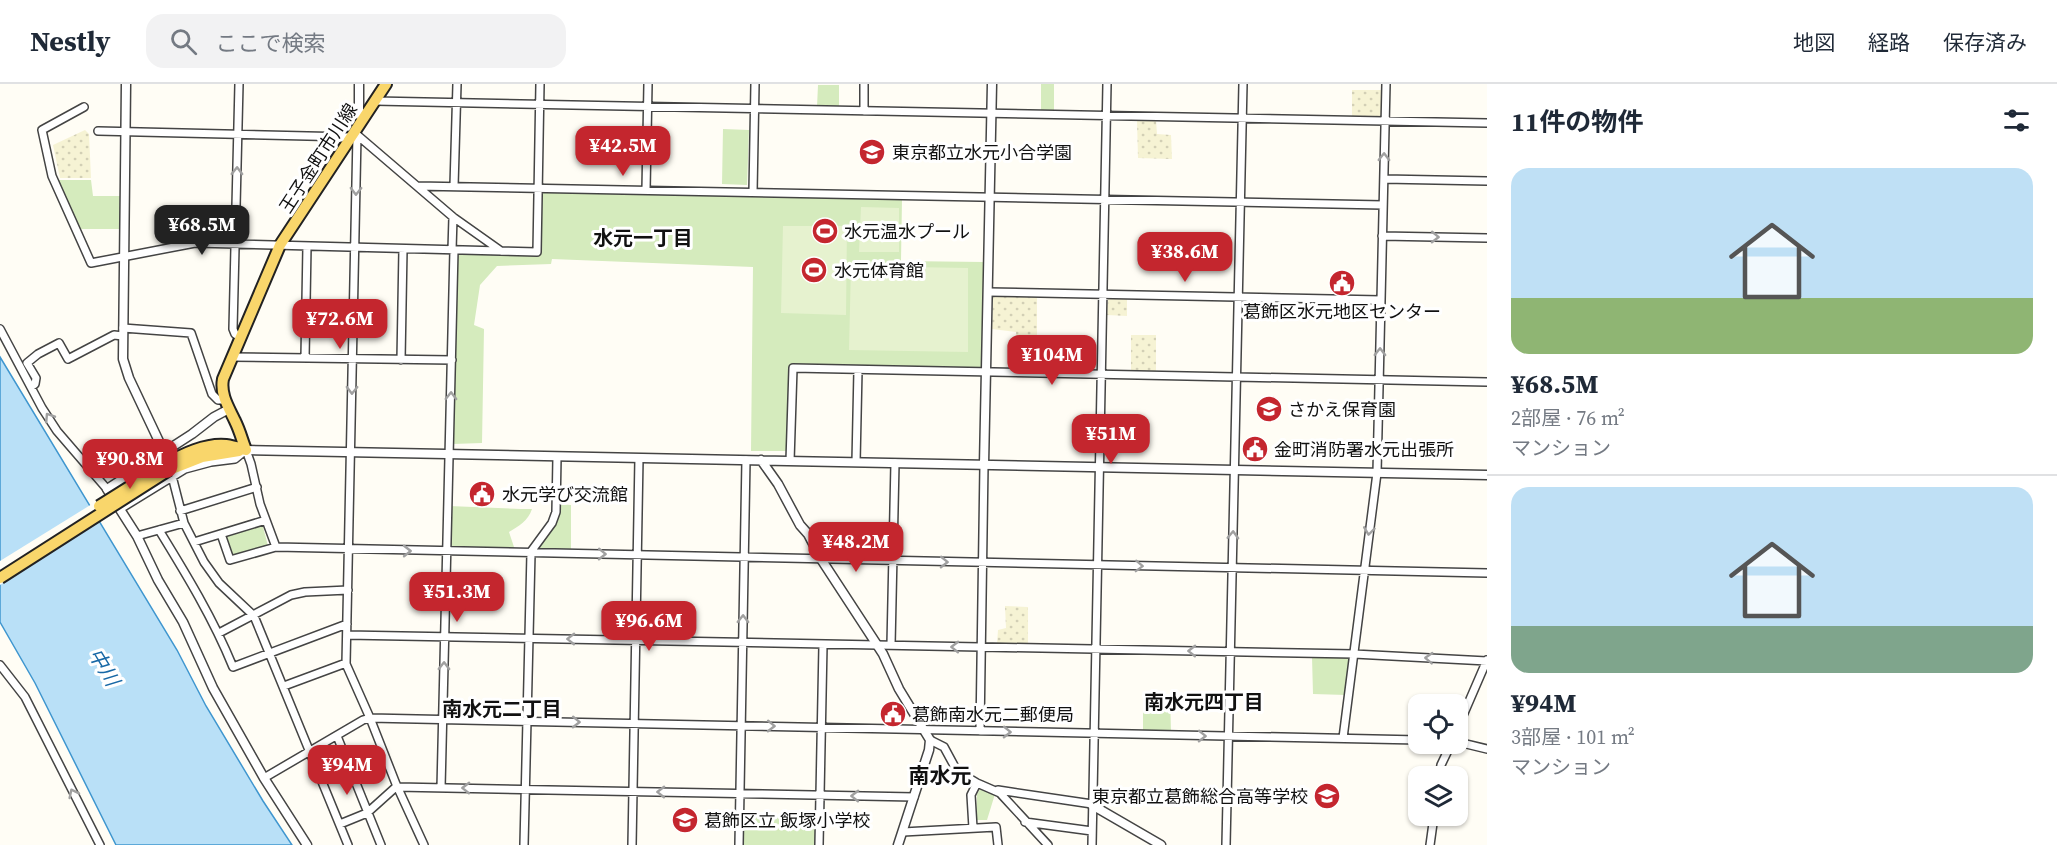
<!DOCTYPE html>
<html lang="ja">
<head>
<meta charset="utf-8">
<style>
  :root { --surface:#fff; --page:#f2f2f3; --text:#1f2937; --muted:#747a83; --line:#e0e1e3; --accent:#c4262e }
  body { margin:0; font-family:"Source Serif 4","Noto Sans JP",serif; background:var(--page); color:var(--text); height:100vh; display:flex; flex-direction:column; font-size:22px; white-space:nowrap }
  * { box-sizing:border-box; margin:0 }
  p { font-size:20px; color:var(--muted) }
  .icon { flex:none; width:33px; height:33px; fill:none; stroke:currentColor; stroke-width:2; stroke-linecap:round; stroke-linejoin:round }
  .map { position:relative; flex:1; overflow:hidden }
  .details { display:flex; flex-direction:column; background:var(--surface); width:570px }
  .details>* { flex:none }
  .tools { position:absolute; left:1408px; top:610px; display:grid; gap:12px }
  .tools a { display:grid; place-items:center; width:60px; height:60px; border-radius:12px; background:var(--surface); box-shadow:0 2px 4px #0004; font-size:30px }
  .price { position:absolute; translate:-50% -51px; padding:0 14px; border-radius:12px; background:var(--accent); color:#fff; font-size:20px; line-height:39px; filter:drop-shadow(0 2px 3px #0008) }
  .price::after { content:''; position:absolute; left:50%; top:36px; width:18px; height:14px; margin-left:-9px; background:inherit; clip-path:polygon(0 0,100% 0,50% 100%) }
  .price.selected { background:#222; color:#fff }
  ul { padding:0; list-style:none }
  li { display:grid; align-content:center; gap:12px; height:318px; padding:0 24px }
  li+li { border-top:2px solid var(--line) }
  li span { display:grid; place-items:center; height:186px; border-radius:18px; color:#555 }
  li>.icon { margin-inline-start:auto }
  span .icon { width:108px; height:108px; fill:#fffc; stroke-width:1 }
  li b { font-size:26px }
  h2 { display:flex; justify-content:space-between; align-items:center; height:72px; padding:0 24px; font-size:26px }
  header { display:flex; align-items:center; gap:36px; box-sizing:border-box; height:84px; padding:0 30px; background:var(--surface); border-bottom:2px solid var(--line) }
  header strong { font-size:28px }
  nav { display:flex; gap:33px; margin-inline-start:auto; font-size:21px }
  .search { width:420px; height:54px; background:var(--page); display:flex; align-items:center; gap:15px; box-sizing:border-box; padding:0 21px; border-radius:18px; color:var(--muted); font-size:22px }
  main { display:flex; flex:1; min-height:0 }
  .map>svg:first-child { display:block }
</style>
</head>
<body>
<header>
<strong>Nestly</strong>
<div class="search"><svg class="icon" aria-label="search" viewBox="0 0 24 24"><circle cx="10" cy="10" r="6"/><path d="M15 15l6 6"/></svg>ここで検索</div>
<nav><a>地図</a><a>経路</a><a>保存済み</a></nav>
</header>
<main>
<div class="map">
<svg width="1487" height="761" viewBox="0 0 1487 761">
  <defs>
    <pattern id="farmland-dots" width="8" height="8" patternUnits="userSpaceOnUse" patternTransform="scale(1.5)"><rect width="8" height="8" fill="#f6f3d4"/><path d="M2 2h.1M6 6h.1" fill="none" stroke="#d2cfb5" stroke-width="1.8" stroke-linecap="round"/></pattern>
  </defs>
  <rect width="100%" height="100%" fill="#fffdf5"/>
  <path fill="url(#farmland-dots)" d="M1352,6H1383V34L1352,33Z
    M1137,36H1156L1157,50L1171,51L1172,75L1138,74Z
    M85,46L89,50L91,94H60L53,61Z
    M993,212L1037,213V286L1017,285L1016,248L992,245Z
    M1108,214L1127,215V232L1107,231Z
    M1131,251H1156V289H1131Z
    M1005,522L1028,523V561L997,560L998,546L1006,544Z"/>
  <path fill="#d5ebbd" d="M1041,0H1054V27H1041Z
    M818,1H839V24L817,23Z
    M723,45L749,46L747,101L722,100Z
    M58,96H91L93,112H121L120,145H80Z
    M543,107L902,115L901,177L984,178L983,283L981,285L790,282L788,367H751L753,183L552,175L551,180L497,182L480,201L474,241L484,245L482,359L453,360L457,174L461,169L540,171L541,109Z
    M559,420L571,421V467H536L554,438Z
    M449,422L521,425H532C528,437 519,442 509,448L515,466L447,465Z
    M262,439L268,462L233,471L224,451Z
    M1312,573H1351L1346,611L1313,610Z
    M1143,611H1170L1171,648L1143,647Z
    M980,705L995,710L987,736H976L977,710Z
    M742,732L818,733V761H741Z"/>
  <path fill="#e6f2cf" d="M861,123L899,124V168H859Z
    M783,142H847L846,231L781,229Z
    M851,182L968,184V268L849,266Z"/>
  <path fill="#b9e0f7" stroke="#3f96cf" stroke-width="1.5" d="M0,273L177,566L206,622L263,717L292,761H116L35,599L0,538Z"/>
  <path fill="#fffdf5" d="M92,420L101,435L0,501V477Z"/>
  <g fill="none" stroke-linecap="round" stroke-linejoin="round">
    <defs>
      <path id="minor" d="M239,0L233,245L235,250L241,253
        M375,17L1487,39
        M84,23L42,46L52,92L91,179L195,159L537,168L540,0
        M864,27V0
        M98,47L350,53
        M356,50L453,133L501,167
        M357,51L346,580L370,634L396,700L424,761
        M1384,95L1487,97
        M417,102L1383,121
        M454,102L457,0
        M646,106L648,0
        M753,108L755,0
        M1382,152L1487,154
        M452,166L453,133
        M988,208L1381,216
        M123,244L191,249L212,310L218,316H225
        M0,245L42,324L57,347L107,405
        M232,273L452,276
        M305,274L307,162
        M401,276L403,165
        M32,302L35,300L36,294L27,279L38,270L59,259L68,275L114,251L123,252
        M790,377L793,284L1487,298
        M856,378L858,286
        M172,392L184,439L204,478L219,499L254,532L348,761
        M120,425L185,385L211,378L235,375L246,366L251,380L260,420L276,463L1487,489
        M180,427L257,403
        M159,446C186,490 213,534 233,583L347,540
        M221,450L230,476L276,463
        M137,452L184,439
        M194,458L266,436
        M530,469L552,439L556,428L557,373
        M219,549L291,511L305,508L348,506
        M347,551L1354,570L1487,577
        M891,561L895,379
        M0,581L25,613L100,761
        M284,602L346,579
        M1458,643L1487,576
        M980,647L984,381
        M337,652L381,761
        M1343,654L1377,389L1386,0
        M930,656L944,663L957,687L977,699L1000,709L1048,761
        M1458,658L1487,665
        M1439,693L1441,681L1451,660
        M264,694L363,636L370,634L1419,656
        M397,703L914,713
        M441,704L454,166
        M998,706L1092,720
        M1025,738L1092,747
        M340,740L367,729L397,702
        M973,744L971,711L977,699
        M903,748L996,743L998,761
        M524,761L531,469
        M632,761L639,374
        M739,761L746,376
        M819,761L823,561
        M1092,761L1107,0
        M1226,761L1243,0
        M1430,761L1434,732"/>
      <path id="tertiary" d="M126,0L123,275L129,294L164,368
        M359,0V25L362,36
        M229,325L214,333L192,350L107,405L137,452L158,496L183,538L213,604L264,694L307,761
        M246,366L1487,391
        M761,376L778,400L800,441L808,450L821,475L883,570L899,605L930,656L929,666L898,761
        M984,381L992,0
        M1092,721L1161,761"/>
      <path id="primary" d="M246,366C242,356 240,347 235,337C229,324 220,311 223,295L280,161L386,0
        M166,380C182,370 206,359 226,361C233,362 239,364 246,366
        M169,386L202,373L239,367"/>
    </defs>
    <use href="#minor" stroke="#444" stroke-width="10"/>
    <use href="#tertiary" stroke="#444" stroke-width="11"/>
    <use href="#primary" stroke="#222" stroke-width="14"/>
    <use href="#minor" stroke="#fff" stroke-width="7"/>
    <use href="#tertiary" stroke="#fff" stroke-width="8"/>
    <use href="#primary" stroke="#f9d66b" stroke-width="10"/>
    <defs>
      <path id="primary-bridge" d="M99,422L166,380
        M0,494L169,386"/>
    </defs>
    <use href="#primary-bridge" stroke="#222" stroke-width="14" stroke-linecap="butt"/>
    <use href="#primary-bridge" stroke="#f9d66b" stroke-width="10"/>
  </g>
  <defs><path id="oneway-chevron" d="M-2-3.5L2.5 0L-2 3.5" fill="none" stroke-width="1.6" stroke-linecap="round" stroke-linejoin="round" transform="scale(1.5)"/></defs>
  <g stroke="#a0a0a0">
    <use href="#oneway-chevron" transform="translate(1384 73) rotate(-89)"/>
    <use href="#oneway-chevron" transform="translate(237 87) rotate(-89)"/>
    <use href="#oneway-chevron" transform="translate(356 107) rotate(91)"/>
    <use href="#oneway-chevron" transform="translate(1435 153) rotate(1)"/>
    <use href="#oneway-chevron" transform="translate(1380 268) rotate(-89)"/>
    <use href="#oneway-chevron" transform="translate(352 306) rotate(91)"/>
    <use href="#oneway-chevron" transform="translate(451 312) rotate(-89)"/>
    <use href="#oneway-chevron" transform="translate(49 333) rotate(-123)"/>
    <use href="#oneway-chevron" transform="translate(1369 447) rotate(97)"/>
    <use href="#oneway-chevron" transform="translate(1233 451) rotate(-88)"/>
    <use href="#oneway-chevron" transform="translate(407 467)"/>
    <use href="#oneway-chevron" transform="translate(602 470) rotate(1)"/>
    <use href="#oneway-chevron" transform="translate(944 478) rotate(1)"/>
    <use href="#oneway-chevron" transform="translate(1139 482) rotate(2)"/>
    <use href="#oneway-chevron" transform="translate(743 535) rotate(-89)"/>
    <use href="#oneway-chevron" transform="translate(571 555) rotate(-179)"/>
    <use href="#oneway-chevron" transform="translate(955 563) rotate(-179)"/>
    <use href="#oneway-chevron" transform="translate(1192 567) rotate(-179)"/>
    <use href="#oneway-chevron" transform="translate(1429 574) rotate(-177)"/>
    <use href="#oneway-chevron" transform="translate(444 582) rotate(-89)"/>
    <use href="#oneway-chevron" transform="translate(576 638) rotate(1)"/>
    <use href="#oneway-chevron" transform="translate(771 642) rotate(1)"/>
    <use href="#oneway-chevron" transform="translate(1007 648) rotate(1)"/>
    <use href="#oneway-chevron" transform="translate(1202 652) rotate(1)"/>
    <use href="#oneway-chevron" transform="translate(466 704) rotate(-179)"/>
    <use href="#oneway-chevron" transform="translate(661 708) rotate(-179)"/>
    <use href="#oneway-chevron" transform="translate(73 709) rotate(-116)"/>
    <use href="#oneway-chevron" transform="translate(855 712) rotate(-179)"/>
  </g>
  <defs>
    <symbol id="school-disc" viewBox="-11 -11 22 22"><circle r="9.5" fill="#c4262e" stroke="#fff"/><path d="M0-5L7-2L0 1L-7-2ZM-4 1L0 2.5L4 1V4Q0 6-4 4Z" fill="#fff"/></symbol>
    <symbol id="stadium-disc" viewBox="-11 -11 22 22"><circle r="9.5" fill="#c4262e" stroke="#fff"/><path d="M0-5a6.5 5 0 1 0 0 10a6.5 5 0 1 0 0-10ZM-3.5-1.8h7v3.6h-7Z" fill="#fff"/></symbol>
    <symbol id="civic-disc" viewBox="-11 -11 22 22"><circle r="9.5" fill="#c4262e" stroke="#fff"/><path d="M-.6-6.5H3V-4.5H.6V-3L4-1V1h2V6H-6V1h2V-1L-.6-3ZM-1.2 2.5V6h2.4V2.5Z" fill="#fff"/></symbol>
  </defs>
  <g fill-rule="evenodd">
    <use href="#school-disc" x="857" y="53" width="30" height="30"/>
    <use href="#stadium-disc" x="810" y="132" width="30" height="30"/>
    <use href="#stadium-disc" x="799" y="171" width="30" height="30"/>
    <use href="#civic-disc" x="1327" y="184" width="30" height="30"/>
    <use href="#school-disc" x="1254" y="310" width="30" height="30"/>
    <use href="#civic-disc" x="1240" y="350" width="30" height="30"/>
    <use href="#civic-disc" x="467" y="395" width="30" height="30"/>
    <use href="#civic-disc" x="878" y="615" width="30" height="30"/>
    <use href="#school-disc" x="1312" y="697" width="30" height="30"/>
    <use href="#school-disc" x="670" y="721" width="30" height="30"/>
  </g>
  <g text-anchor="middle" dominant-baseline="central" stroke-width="6" stroke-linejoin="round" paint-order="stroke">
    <g font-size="18" fill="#111" stroke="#fff" text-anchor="start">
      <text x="892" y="68">東京都立水元小合学園</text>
      <text x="844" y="147">水元温水プール</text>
      <text x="834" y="186">水元体育館</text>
      <text x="1342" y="227" text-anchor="middle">葛飾区水元地区センター</text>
      <text x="1288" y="325">さかえ保育園</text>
      <text x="1274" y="365">金町消防署水元出張所</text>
      <text x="502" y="410">水元学び交流館</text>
      <text x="912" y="630">葛飾南水元二郵便局</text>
      <text x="1308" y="712" text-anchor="end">東京都立葛飾総合高等学校</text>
      <text x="704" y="736">葛飾区立 飯塚小学校</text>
    </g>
    <g font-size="18" fill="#111" stroke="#fff">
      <text transform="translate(318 74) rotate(-57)">王子金町市川線</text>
    </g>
    <g font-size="20" font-weight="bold" fill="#111" stroke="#fff">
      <text x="643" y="154">水元一丁目</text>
      <text x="1204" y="618">南水元四丁目</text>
      <text x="502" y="625">南水元二丁目</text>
    </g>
    <g font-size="20" font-style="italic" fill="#1768a6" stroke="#fff">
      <text transform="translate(104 583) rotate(59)">中川</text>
    </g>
    <g font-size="21" font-weight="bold" fill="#111" stroke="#fff">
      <text x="940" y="691">南水元</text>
    </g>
  </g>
</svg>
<div class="tools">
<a><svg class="icon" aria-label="locate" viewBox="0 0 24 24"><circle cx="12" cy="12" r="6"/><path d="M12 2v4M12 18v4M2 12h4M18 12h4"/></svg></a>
<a><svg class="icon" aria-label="layers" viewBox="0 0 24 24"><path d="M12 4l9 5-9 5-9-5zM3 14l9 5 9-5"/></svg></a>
</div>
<b class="price" style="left:623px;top:93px">¥42.5M</b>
<b class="price selected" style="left:202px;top:172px">¥68.5M</b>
<b class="price" style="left:1185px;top:199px">¥38.6M</b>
<b class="price" style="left:340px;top:266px">¥72.6M</b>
<b class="price" style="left:1052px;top:302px">¥104M</b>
<b class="price" style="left:1111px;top:381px">¥51M</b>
<b class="price" style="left:130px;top:406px">¥90.8M</b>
<b class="price" style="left:856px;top:489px">¥48.2M</b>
<b class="price" style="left:457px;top:539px">¥51.3M</b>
<b class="price" style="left:649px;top:568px">¥96.6M</b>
<b class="price" style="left:347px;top:712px">¥94M</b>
</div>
<section class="details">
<h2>11件の物件<svg class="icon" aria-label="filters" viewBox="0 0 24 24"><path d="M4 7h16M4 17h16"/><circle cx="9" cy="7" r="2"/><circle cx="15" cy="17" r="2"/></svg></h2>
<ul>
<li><span style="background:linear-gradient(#bfe0f5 70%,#8fb573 0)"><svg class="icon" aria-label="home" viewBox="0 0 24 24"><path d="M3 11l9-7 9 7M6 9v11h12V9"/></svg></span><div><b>¥68.5M</b><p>2部屋 · 76 m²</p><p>マンション</p></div></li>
<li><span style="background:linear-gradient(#bfe0f5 75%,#7fa58c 0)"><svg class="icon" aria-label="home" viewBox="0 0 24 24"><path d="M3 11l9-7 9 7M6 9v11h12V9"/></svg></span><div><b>¥94M</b><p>3部屋 · 101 m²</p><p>マンション</p></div></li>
</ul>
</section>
</main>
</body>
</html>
